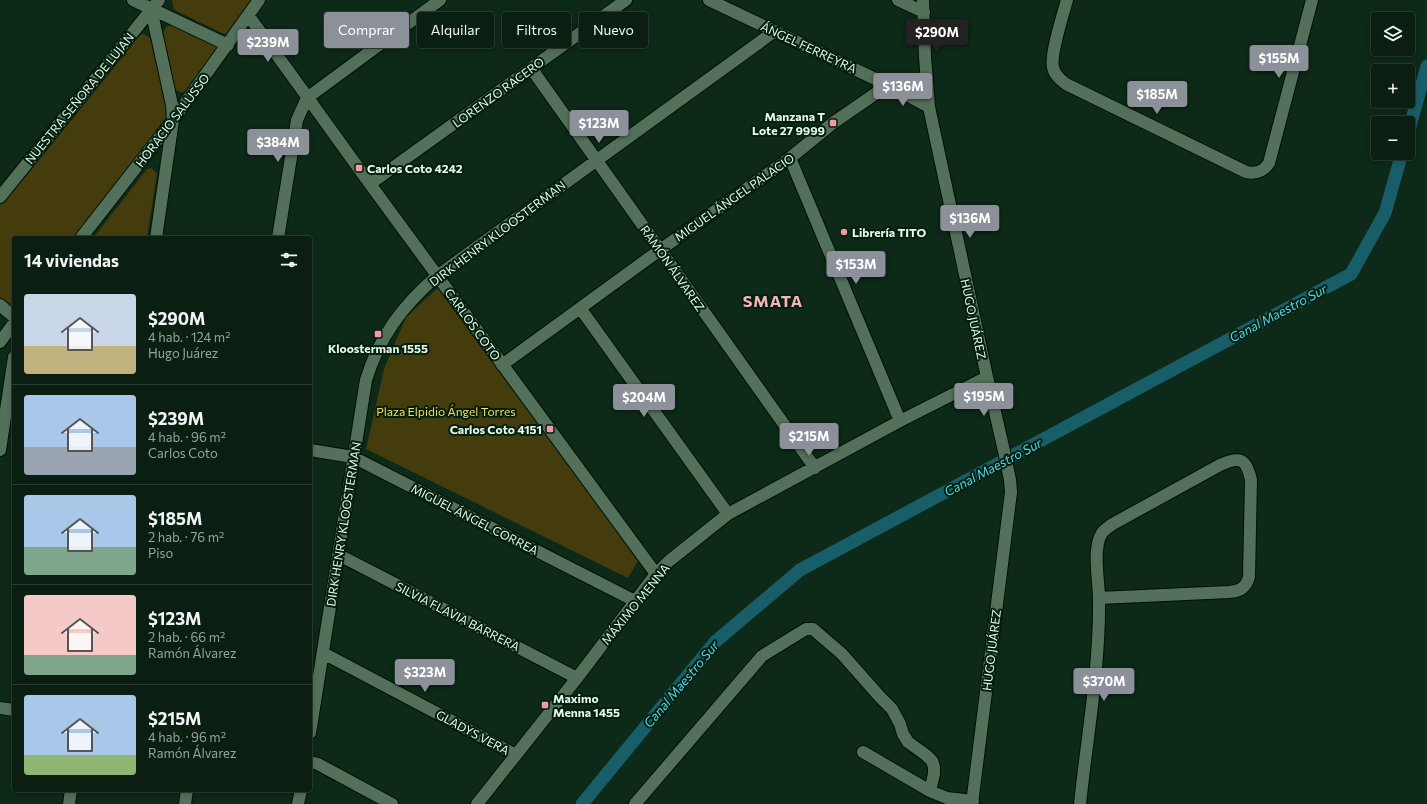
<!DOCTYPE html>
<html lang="es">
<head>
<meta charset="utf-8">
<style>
  :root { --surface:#0a1f11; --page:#182c1f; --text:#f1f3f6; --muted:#99a29f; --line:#2a3d31; --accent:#8c9099 }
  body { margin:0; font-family:Commissioner,sans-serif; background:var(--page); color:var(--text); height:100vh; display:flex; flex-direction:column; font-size:15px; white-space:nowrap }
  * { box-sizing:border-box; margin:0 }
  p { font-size:13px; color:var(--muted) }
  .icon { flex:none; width:22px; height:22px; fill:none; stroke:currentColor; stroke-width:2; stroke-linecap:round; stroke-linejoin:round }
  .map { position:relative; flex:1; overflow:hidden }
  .panel { position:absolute; left:12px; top:236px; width:300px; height:556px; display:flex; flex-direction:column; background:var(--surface); border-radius:4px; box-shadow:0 2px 6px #0003,0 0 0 1px var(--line) }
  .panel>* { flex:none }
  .banner { position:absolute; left:324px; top:12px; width:380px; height:36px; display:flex; gap:8px }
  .controls { position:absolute; left:1371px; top:12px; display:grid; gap:8px }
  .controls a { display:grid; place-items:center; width:44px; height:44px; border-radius:4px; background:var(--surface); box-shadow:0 2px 6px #0003,0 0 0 1px var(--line); font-size:20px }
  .price { position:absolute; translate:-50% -34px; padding:0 9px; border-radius:4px; background:var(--accent); color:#fff; font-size:13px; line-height:26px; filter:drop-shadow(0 1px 2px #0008) }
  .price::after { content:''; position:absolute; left:50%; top:24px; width:12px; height:9px; margin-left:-6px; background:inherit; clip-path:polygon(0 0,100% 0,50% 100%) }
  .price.on { background:#222; color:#fff }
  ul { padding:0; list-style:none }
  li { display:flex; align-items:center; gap:12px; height:100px; padding:0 12px }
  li+li { border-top:1px solid var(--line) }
  li span { display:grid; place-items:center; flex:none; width:112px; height:80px; border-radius:4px; color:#555 }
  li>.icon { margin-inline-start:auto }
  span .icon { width:48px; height:48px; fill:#fffc; stroke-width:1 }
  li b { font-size:17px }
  h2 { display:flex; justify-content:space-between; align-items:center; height:48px; padding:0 12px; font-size:17px }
  .chip { padding:0 14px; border-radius:4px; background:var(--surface); box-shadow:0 2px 6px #0003,0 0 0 1px var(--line); font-size:14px; line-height:36px }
  .chip.on { background:var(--accent); color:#fff }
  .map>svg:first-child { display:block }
</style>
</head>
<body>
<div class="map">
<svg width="1427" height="804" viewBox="0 0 1427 804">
  <rect width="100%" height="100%" fill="#0d2917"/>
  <path fill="#453c0e" d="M172,0H255L229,33L224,34L174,10Z
    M174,24L214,43L217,48L189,91L181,92L175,90L162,35L166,27Z
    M144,34L150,38L168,114L167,121L74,238H14V306H10L0,297V205L135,36Z
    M151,168L157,173L147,238H93L147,169Z
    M440,286L638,561L628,578L366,449L384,369L406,317Z"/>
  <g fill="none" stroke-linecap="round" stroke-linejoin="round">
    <path stroke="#185e69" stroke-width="13" d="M1408,133L1427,66
      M582,804L715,642L800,570L1351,274L1385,213L1402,153"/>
    <defs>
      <path id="minor" d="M133,0L228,45
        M709,0L888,85L929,107
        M898,0L924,12
        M923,0L925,57L929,107L987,377L1004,451L1010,480L1011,492L972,804
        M1067,0C1063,15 1050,54 1053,67C1054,75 1061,80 1066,84L1246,172C1256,174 1263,172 1269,163L1312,0
        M151,9L172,105L173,120L156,238
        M248,15L370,184L656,574
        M531,68L815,468
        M790,158L900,421
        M370,184L626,0
        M0,197L159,0
        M81,238L173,120L259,0
        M278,238L297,120L307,98L440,0
        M0,305L14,317
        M580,308L728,514
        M0,342L14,323
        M502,365L660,250L790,158L833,123L888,85
        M0,450L14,357
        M310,450L353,457L635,601
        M339,555L577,678
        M323,653L516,755
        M0,708L14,710
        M310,733L366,380C379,337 403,305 437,276L775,31
        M863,752L930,791L947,798L973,801
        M310,762L318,764L392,804
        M69,804L71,790
        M185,804L187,790
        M298,804L301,790
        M477,804L577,678L656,574L669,561L728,514L900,421L987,377
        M635,804L762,656L806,629H813L842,654L880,697L892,709L900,724L903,734L908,742L926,755L932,761L934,767V774L930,791
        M1080,804C1087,737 1100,666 1099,599C1099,581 1092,548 1102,533C1104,530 1108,528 1111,525L1220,465C1240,456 1246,458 1251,480L1249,577C1246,588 1240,591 1229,592L1099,598"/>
    </defs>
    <use href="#minor" stroke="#001103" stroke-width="14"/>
    <use href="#minor" stroke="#53705b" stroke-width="12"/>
  </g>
  <g fill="#f49aa2" stroke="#031f0e" stroke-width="1.5">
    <rect x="829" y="119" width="8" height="8" rx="2"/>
    <rect x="355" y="164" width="8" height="8" rx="2"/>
    <circle cx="844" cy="232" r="4"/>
    <rect x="374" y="330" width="8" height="8" rx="2"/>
    <rect x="546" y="425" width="8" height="8" rx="2"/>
    <rect x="541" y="701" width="8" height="8" rx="2"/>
  </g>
  <g text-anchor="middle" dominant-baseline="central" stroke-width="4" stroke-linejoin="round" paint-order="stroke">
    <g font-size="12" fill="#e7f8ec" stroke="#031f0e">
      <text transform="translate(809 47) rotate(25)">ÁNGEL FERREYRA</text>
      <text transform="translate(498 92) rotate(-36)">LORENZO RACERO</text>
      <text transform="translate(79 98) rotate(-51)">NUESTRA SEÑORA DE LUJAN</text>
      <text transform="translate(172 120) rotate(-53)">HORACIO SALUSSO</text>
      <text transform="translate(734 197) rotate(-35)">MIGUEL ÁNGEL PALACIO</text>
      <text transform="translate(497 233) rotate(-37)">DIRK HENRY KLOOSTERMAN</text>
      <text transform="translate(673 268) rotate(55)">RAMÓN ÁLVAREZ</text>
      <text transform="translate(974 319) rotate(78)">HUGO JUÁREZ</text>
      <text transform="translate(473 324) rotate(54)">CARLOS COTO</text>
      <text transform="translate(475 519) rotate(27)">MIGUEL ÁNGEL CORREA</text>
      <text transform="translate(343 524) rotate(-81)">DIRK HENRY KLOOSTERMAN</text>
      <text transform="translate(635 604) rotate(-51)">MÁXIMO MENNA</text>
      <text transform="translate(458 616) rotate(27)">SILVIA FLAVIA BARRERA</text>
      <text transform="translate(991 650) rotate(-83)">HUGO JUÁREZ</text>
      <text transform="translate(473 732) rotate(28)">GLADYS VERA</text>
    </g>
    <g font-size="12" font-weight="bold" fill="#e7f8ec" stroke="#031f0e" text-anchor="start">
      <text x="825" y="116" text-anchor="end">Manzana T<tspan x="825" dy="14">Lote 27 9999</tspan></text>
      <text x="367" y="168">Carlos Coto 4242</text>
      <text x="852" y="232">Librería TITO</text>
      <text x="378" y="348" text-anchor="middle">Kloosterman 1555</text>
      <text x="542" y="429" text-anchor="end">Carlos Coto 4151</text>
      <text x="553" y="698">Maximo<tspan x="553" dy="14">Menna 1455</tspan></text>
    </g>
    <g font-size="12" fill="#f6dd63" stroke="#031f0e">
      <text x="446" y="411">Plaza Elpidio Ángel Torres</text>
    </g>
    <g font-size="13" font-style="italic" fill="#55d5ea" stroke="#031f0e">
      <text transform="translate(1278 313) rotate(-28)">Canal Maestro Sur</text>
      <text transform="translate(993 467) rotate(-28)">Canal Maestro Sur</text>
      <text transform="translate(681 684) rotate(-50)">Canal Maestro Sur</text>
    </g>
    <g font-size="16" font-weight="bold" letter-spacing="1" fill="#f8b3b8" stroke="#031f0e">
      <text x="773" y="300">SMATA</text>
    </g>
  </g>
</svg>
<div class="controls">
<a><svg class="icon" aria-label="layers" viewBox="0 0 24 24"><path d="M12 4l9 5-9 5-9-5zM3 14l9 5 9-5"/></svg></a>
<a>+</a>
<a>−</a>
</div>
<b class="price on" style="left:937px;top:53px">$290M</b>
<b class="price" style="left:268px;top:63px">$239M</b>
<b class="price" style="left:1279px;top:79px">$155M</b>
<b class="price" style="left:903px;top:107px">$136M</b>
<b class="price" style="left:1157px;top:115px">$185M</b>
<b class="price" style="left:599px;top:144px">$123M</b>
<b class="price" style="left:278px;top:163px">$384M</b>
<b class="price" style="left:970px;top:239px">$136M</b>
<b class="price" style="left:856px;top:285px">$153M</b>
<b class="price" style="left:984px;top:417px">$195M</b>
<b class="price" style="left:644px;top:418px">$204M</b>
<b class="price" style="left:809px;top:457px">$215M</b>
<b class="price" style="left:425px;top:693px">$323M</b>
<b class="price" style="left:1104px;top:702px">$370M</b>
<div class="banner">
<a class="chip on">Comprar</a>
<a class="chip">Alquilar</a>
<a class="chip">Filtros</a>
<a class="chip">Nuevo</a>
</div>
<section class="panel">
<h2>14 viviendas<svg class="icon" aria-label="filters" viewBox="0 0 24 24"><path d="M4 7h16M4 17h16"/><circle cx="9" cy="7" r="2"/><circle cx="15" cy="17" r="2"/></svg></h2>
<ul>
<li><span style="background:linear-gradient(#c9d6e8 65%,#c2b280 0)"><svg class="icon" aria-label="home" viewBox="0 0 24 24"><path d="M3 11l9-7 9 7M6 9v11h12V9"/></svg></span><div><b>$290M</b><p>4 hab. · 124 m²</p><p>Hugo Juárez</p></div></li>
<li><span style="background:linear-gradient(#a9c7e8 65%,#9aa5b1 0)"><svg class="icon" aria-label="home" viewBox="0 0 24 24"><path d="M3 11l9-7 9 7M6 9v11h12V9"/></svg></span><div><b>$239M</b><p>4 hab. · 96 m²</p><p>Carlos Coto</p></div></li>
<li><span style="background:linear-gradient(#a9c7e8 65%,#7fa58c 0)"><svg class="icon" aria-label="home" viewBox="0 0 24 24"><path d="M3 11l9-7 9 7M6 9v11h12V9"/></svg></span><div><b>$185M</b><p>2 hab. · 76 m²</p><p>Piso</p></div></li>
<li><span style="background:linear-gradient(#f6c9c9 75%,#7fa58c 0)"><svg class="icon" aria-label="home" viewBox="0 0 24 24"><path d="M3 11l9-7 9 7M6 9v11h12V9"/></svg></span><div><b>$123M</b><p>2 hab. · 66 m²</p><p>Ramón Álvarez</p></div></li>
<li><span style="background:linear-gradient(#a9c7e8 75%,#8fb573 0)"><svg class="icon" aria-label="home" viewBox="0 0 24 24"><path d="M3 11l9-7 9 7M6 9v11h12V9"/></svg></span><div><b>$215M</b><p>4 hab. · 96 m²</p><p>Ramón Álvarez</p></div></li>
</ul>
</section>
</div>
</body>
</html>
